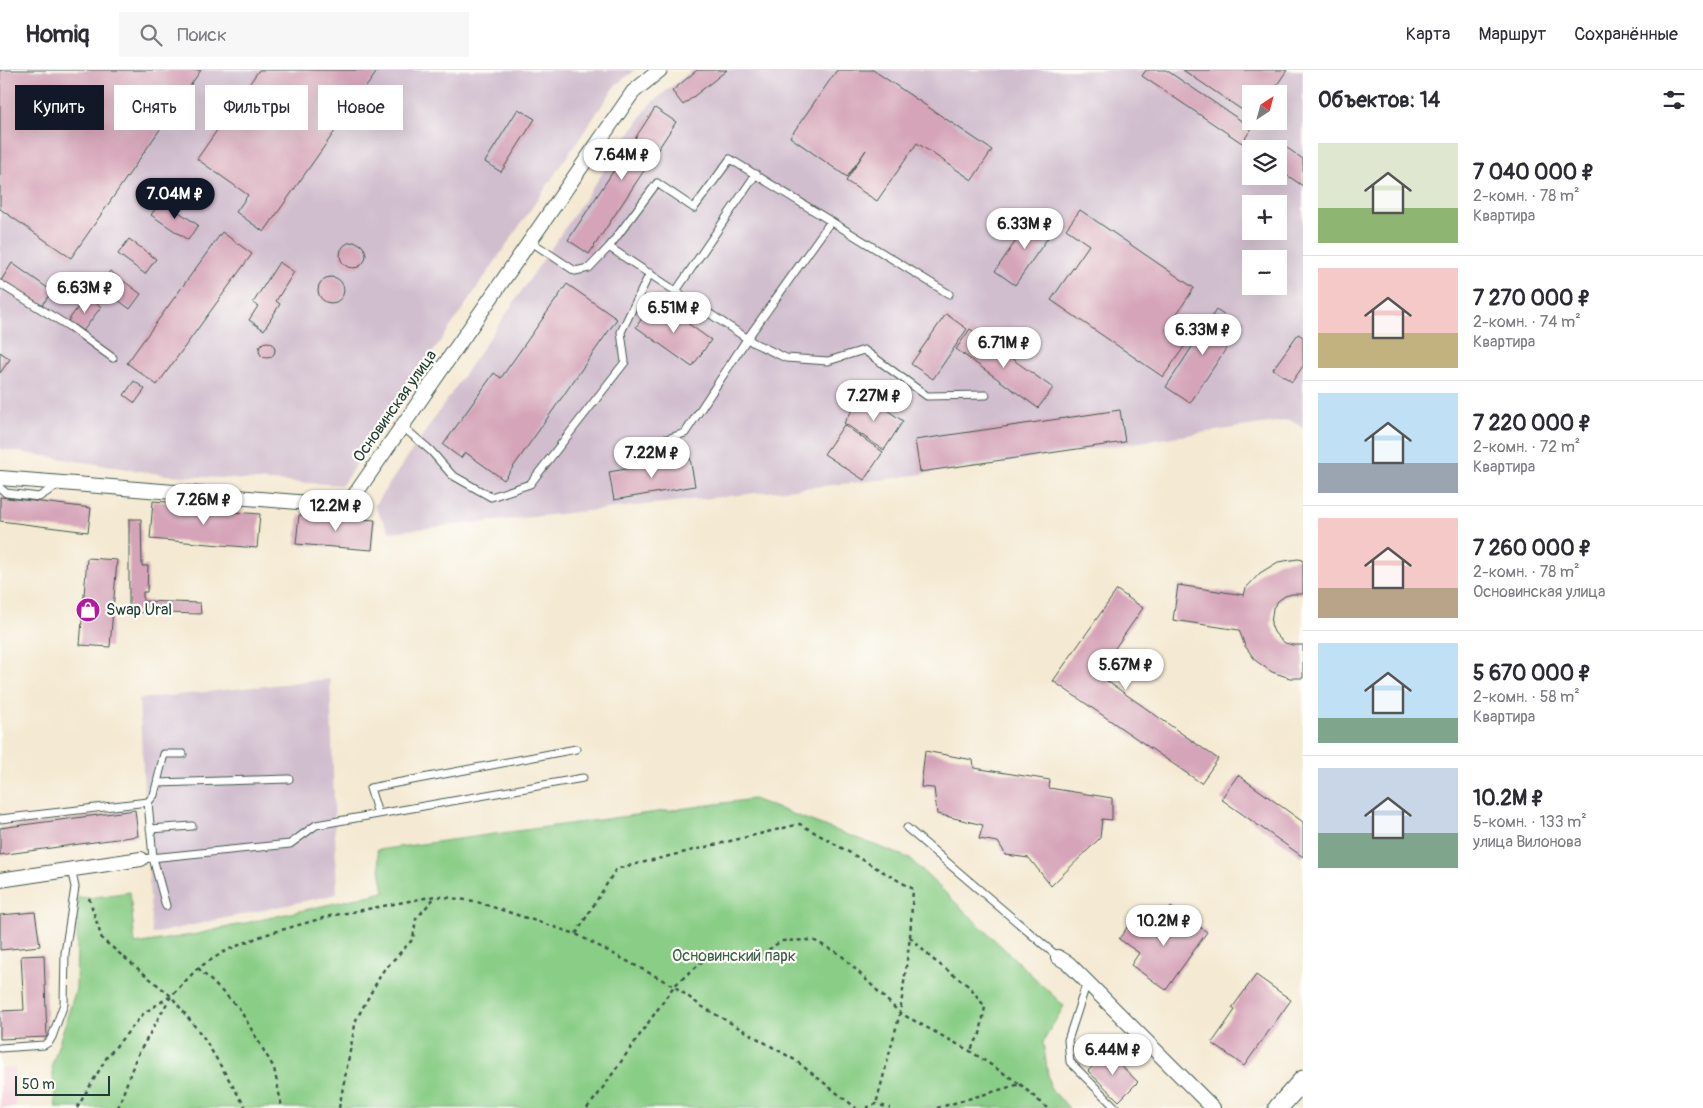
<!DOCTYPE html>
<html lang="ru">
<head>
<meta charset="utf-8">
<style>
  :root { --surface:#fff; --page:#f7f7f7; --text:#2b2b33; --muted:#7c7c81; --line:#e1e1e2; --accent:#111827 }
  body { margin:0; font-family:Pangolin,sans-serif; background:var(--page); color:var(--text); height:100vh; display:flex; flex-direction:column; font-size:19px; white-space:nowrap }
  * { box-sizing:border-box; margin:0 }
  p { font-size:16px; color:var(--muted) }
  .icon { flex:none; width:28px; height:28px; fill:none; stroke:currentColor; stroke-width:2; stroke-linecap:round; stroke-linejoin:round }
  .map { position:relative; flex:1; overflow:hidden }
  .panel { display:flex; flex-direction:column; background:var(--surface); width:400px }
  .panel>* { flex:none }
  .top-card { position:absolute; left:15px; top:15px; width:475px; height:45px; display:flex; gap:10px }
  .needle { width:32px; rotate:36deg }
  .buttons { position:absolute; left:1242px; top:15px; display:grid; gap:10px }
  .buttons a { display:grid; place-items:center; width:45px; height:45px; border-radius:0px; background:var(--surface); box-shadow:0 5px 20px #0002; font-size:25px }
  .scale { position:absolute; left:15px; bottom:12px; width:95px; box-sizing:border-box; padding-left:5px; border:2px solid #1f3d34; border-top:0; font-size:14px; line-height:18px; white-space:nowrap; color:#1f3d34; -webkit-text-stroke:4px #fdfcf7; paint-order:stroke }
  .price { position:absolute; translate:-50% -42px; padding:0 11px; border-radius:18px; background:#fff; color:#222; font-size:16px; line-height:32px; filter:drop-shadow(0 1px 2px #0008) }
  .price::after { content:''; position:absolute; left:50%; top:30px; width:15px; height:11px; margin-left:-8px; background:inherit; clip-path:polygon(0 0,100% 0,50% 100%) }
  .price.active { background:var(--accent); color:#fff }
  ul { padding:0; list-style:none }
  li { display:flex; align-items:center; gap:15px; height:125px; padding:0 15px }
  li+li { border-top:1px solid var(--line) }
  li span { display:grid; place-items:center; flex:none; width:140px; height:100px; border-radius:0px; color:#555 }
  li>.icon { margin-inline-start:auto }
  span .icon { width:60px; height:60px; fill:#fffc; stroke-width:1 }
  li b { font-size:21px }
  h2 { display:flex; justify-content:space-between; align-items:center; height:60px; padding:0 15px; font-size:21px }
  .pill { padding:0 18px; border-radius:0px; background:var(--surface); box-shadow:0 5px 20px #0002; font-size:18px; line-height:45px }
  .pill.active { background:var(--accent); color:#fff }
  header { display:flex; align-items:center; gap:30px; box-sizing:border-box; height:70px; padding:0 25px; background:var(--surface); border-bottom:1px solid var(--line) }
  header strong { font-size:24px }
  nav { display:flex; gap:28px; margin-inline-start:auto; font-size:18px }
  .search { width:350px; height:45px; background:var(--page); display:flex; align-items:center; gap:12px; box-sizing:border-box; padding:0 18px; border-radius:0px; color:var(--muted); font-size:19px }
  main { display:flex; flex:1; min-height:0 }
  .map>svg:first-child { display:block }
</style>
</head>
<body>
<header>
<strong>Homiq</strong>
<div class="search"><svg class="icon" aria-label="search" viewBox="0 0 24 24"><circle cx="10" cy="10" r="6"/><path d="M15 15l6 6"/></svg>Поиск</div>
<nav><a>Карта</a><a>Маршрут</a><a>Сохранённые</a></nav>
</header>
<main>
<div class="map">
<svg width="1303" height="1038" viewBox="0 0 1303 1038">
  <rect width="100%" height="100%" fill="#fdfcf7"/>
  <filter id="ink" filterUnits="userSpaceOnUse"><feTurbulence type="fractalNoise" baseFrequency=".02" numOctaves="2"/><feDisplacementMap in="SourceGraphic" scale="10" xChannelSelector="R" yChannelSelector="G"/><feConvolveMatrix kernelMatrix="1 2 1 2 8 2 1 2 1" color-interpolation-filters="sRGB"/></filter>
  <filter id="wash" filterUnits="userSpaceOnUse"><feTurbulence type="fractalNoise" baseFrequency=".0096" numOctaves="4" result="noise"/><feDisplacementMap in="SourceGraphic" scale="20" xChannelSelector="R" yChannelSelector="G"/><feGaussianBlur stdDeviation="1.12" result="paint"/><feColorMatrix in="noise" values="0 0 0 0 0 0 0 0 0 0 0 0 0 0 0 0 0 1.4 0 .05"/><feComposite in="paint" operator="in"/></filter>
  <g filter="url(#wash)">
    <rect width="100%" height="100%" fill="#f4e9d2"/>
    <path fill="#f4cfde" d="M0,998H15L16,1038H0Z"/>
    <path fill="#d0bdce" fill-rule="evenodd" d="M0,0H635L616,15L342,415L166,405L0,379Z
      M693,0H1303V358L1290,350L888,409L390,462L374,436L650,34ZM1251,24H1279V51H1251ZM1251,79H1279V106H1251ZM1251,134H1279V161H1251ZM1251,189H1279V216H1251Z
      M330,609L337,824L152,864L139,629Z"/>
    <path fill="#89cd86" stroke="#54855d" d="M753,729L909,788L1064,936L1043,972L1050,1018L1069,1038H56L52,995L76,919L78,827L89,828L130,822L135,874L197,864L384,822L377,780Z"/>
    <g id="blocks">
      <path fill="#d5a4b8" d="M0,0H201L71,188L0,139Z
        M259,0H378L264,162L236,142L248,125L197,89Z
        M697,0H727L683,35L672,21Z
        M837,0H873L992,80L972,110L917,73L877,131L846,111L866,80L847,107L790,67Z
        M1146,0H1166L1252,58L1242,73L1142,6Z
        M1183,0H1287L1271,24H1251V46Z
        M655,38L676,52L589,184L568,170Z
        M518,39L535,49L501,102L485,92Z
        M1280,73L1303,89V116L1279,100V79H1276Z
        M161,130L198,155L188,170L151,145Z
        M1080,140L1194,218L1166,260L1186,274L1163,307L1051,230L1089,175L1066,159Z
        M1034,145L1054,159L1015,215L995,201Z
        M222,162L252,184L157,315L127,293Z
        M129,169L156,189L145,204L118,184Z
        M340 185a13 13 0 1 1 26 0a13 13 0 1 1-26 0Z
        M279,192L294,202L276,231L280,234L264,260L249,250L258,236L253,233Z
        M12,193L52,221L39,240L0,212Z
        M110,201L141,224L130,239L99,216Z
        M318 220a13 13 0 1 1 26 0a13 13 0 1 1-26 0Z
        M567,214L617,249L504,410L465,382L461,388L443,375L494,303L501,308Z
        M86,226L101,237L83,261L68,251Z
        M655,230L711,270L692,297L636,257Z
        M1216,240L1241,256L1190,333L1166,317Z
        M946,244L967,259L933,309L911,294Z
        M970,259L1053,318L1038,338L956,279Z
        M1298,264L1303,267V296L1292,312L1273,299Z
        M259 280a8 8 0 1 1 16 0a8 8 0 1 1-16 0Z
        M0,282L10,289L0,303Z
        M134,311L145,319L135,333L124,325Z
        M863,324L903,351L884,380L844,353Z
        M1120,340L1125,372L920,402L915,370Z
        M844,355L883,382L864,410L824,384Z
        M690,388L695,416L614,430L609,402Z
        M0,427L91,438L88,462L0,451Z
        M153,431L179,433V438L260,444L257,478L150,469Z
        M299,445L375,450L372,480L296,474Z
        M129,449H141L142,496H148L147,522H143V531L200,533L201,544L129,542Z
        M87,488L117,490L110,577L80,575Z
        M1298,489L1303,490V524H1292L1285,526L1278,531L1273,538L1271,554L1274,562L1279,568L1285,573L1293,575H1303V608H1290L1272,602L1256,591L1245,576L1239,560L1173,550L1178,515L1244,525L1246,518L1260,503L1278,492Z
        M1117,520L1143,538L1097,604L1218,689L1201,713L1053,611Z
        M925,681L973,690L974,698L1050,710L1049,718L1112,728V750L1102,749L1100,768L1051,816L1029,788L1006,785L998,772L979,769L983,755L937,744L934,718L921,717Z
        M1238,705L1303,752V787L1221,729Z
        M135,740L138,766L0,785V758Z
        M1171,837L1207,862L1166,920L1131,895L1139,883L1119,869L1132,850L1152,864Z
        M35,842L40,876L0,880V845Z
        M44,885L47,967L0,969V941L24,940L21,886Z
        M1256,905L1291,930L1244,996L1212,973L1235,940L1232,938Z
        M1107,982L1138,1012L1119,1031L1088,1001Z"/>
    </g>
  </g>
  <g filter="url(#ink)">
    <use href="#blocks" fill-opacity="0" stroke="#3f574c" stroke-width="1"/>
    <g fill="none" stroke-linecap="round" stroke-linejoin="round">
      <defs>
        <path id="lane" d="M530,171L575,201L589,198L609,177L754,273L786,288L828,291L864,280L927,326L986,325
          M609,177L657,113L694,138L730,89L949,224
          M0,214L70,257L113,288
          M676,221L756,104
          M402,356L431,381L452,405L491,427L530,414L625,292L621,262L650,203
          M648,375L685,363L747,269L831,151
          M0,418L6,423L39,427L59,414
          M157,713L289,709
          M148,732L154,725L164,684H183
          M378,744L370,718L576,679
          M0,749L148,732L153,788L166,836
          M907,758L1058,887
          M150,759L192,756
          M141,789L290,774L316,755L583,708
          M1087,912L1068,970L1070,992L1116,1038
          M0,978L44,975L49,972L52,967L64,934L65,883L75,817L71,799"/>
        <path id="street" d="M0,408L347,436L633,22L660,0
          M0,810L141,789
          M1058,887L1068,893L1213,1038"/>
        <path id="secondary" d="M1278,1038L1303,1010"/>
      </defs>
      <use href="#lane" stroke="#3f574c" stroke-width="9"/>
      <use href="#street" stroke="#3f574c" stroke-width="16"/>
      <use href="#secondary" stroke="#3f574c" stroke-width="21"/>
      <path stroke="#3f574c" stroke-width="2.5" stroke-dasharray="4 4" stroke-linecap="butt" d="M89,828L102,869L171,926L204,968L246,1038
        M576,864L616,799L800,754L913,819L910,867L900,943L876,1034
        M910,867L931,888L970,917L985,937L980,964L970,981
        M198,898L239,938L274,998L282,1038
        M1020,1014L1047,1038
        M77,1038L107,987L144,943L169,927
        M118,1038L136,988L171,926L198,898L227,880L264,865L330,846L436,826L474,831L576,864L674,916L701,936L795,990L856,1038
        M339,1038L356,950L383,901L413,869L416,849L435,827
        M587,1038L597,1026L674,916L703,891L758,887L781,871L813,870L840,884L900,943L970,981L1020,1014L937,1038
        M866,1038L876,1034L890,1038"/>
      <use href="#lane" stroke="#fff" stroke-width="7"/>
      <use href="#street" stroke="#fff" stroke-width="14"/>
      <use href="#secondary" stroke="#fff" stroke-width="19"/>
    </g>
  </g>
  <defs>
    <symbol id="shop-disc" viewBox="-11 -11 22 22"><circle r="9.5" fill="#b5179e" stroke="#fdfcf7"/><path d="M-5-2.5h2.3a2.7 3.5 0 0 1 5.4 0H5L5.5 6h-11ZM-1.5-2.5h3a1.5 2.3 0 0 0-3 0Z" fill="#fff"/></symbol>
  </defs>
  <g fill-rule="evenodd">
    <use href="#shop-disc" x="74" y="526" width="28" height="28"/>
  </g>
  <g text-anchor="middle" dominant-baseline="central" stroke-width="4.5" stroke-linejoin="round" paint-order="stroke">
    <g font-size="16" fill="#1f3d34" stroke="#fdfcf7">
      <text transform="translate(395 336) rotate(-55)">Основинская улица</text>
    </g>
    <g font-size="16" fill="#1f3d34" stroke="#fdfcf7" text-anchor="start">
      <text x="106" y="540">Swap Ural</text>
    </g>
    <g font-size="16" fill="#3a6148" stroke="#fdfcf7">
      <text x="734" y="886">Основинский парк</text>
    </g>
  </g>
</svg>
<div class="buttons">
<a><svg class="needle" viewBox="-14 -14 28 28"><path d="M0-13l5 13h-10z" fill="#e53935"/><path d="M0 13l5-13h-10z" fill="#7c7c81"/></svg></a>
<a><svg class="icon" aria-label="layers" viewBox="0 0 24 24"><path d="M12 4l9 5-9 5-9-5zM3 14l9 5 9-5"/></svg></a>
<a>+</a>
<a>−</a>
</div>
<div class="scale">50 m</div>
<b class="price" style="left:622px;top:111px">7.64M ₽</b>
<b class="price active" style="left:175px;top:150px">7.04M ₽</b>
<b class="price" style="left:1025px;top:180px">6.33M ₽</b>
<b class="price" style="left:85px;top:244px">6.63M ₽</b>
<b class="price" style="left:674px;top:264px">6.51M ₽</b>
<b class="price" style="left:1203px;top:286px">6.33M ₽</b>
<b class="price" style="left:1004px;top:299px">6.71M ₽</b>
<b class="price" style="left:874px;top:352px">7.27M ₽</b>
<b class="price" style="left:652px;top:409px">7.22M ₽</b>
<b class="price" style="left:204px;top:456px">7.26M ₽</b>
<b class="price" style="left:336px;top:462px">12.2M ₽</b>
<b class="price" style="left:1126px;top:621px">5.67M ₽</b>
<b class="price" style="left:1164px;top:877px">10.2M ₽</b>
<b class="price" style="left:1113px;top:1006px">6.44M ₽</b>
<div class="top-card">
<a class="pill active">Купить</a>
<a class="pill">Снять</a>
<a class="pill">Фильтры</a>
<a class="pill">Новое</a>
</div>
</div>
<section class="panel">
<h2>Объектов: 14<svg class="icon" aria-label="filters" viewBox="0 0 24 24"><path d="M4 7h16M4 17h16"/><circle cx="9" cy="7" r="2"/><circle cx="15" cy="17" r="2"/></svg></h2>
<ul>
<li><span style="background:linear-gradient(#dfe7d0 65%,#8fb573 0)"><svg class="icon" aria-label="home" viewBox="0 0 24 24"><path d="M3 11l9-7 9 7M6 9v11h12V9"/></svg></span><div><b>7 040 000 ₽</b><p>2-комн. · 78 m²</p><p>Квартира</p></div></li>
<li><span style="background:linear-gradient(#f6c9c9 65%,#c2b280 0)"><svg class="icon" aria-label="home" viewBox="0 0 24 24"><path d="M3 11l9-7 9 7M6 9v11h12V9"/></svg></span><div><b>7 270 000 ₽</b><p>2-комн. · 74 m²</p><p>Квартира</p></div></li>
<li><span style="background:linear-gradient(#bfe0f5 70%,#9aa5b1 0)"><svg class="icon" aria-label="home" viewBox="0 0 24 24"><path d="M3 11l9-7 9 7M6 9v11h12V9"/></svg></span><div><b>7 220 000 ₽</b><p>2-комн. · 72 m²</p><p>Квартира</p></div></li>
<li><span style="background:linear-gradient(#f6c9c9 70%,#b9a48a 0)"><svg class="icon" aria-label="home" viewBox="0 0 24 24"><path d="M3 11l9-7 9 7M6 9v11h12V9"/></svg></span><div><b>7 260 000 ₽</b><p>2-комн. · 78 m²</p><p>Основинская улица</p></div></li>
<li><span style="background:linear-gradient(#bfe0f5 75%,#7fa58c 0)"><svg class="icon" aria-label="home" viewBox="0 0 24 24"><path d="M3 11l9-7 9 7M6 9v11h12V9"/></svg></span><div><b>5 670 000 ₽</b><p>2-комн. · 58 m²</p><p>Квартира</p></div></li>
<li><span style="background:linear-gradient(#c9d6e8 65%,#7fa58c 0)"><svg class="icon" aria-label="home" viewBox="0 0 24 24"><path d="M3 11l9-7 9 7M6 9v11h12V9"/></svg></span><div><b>10.2M ₽</b><p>5-комн. · 133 m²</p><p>улица Вилонова</p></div></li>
</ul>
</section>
</main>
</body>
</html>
